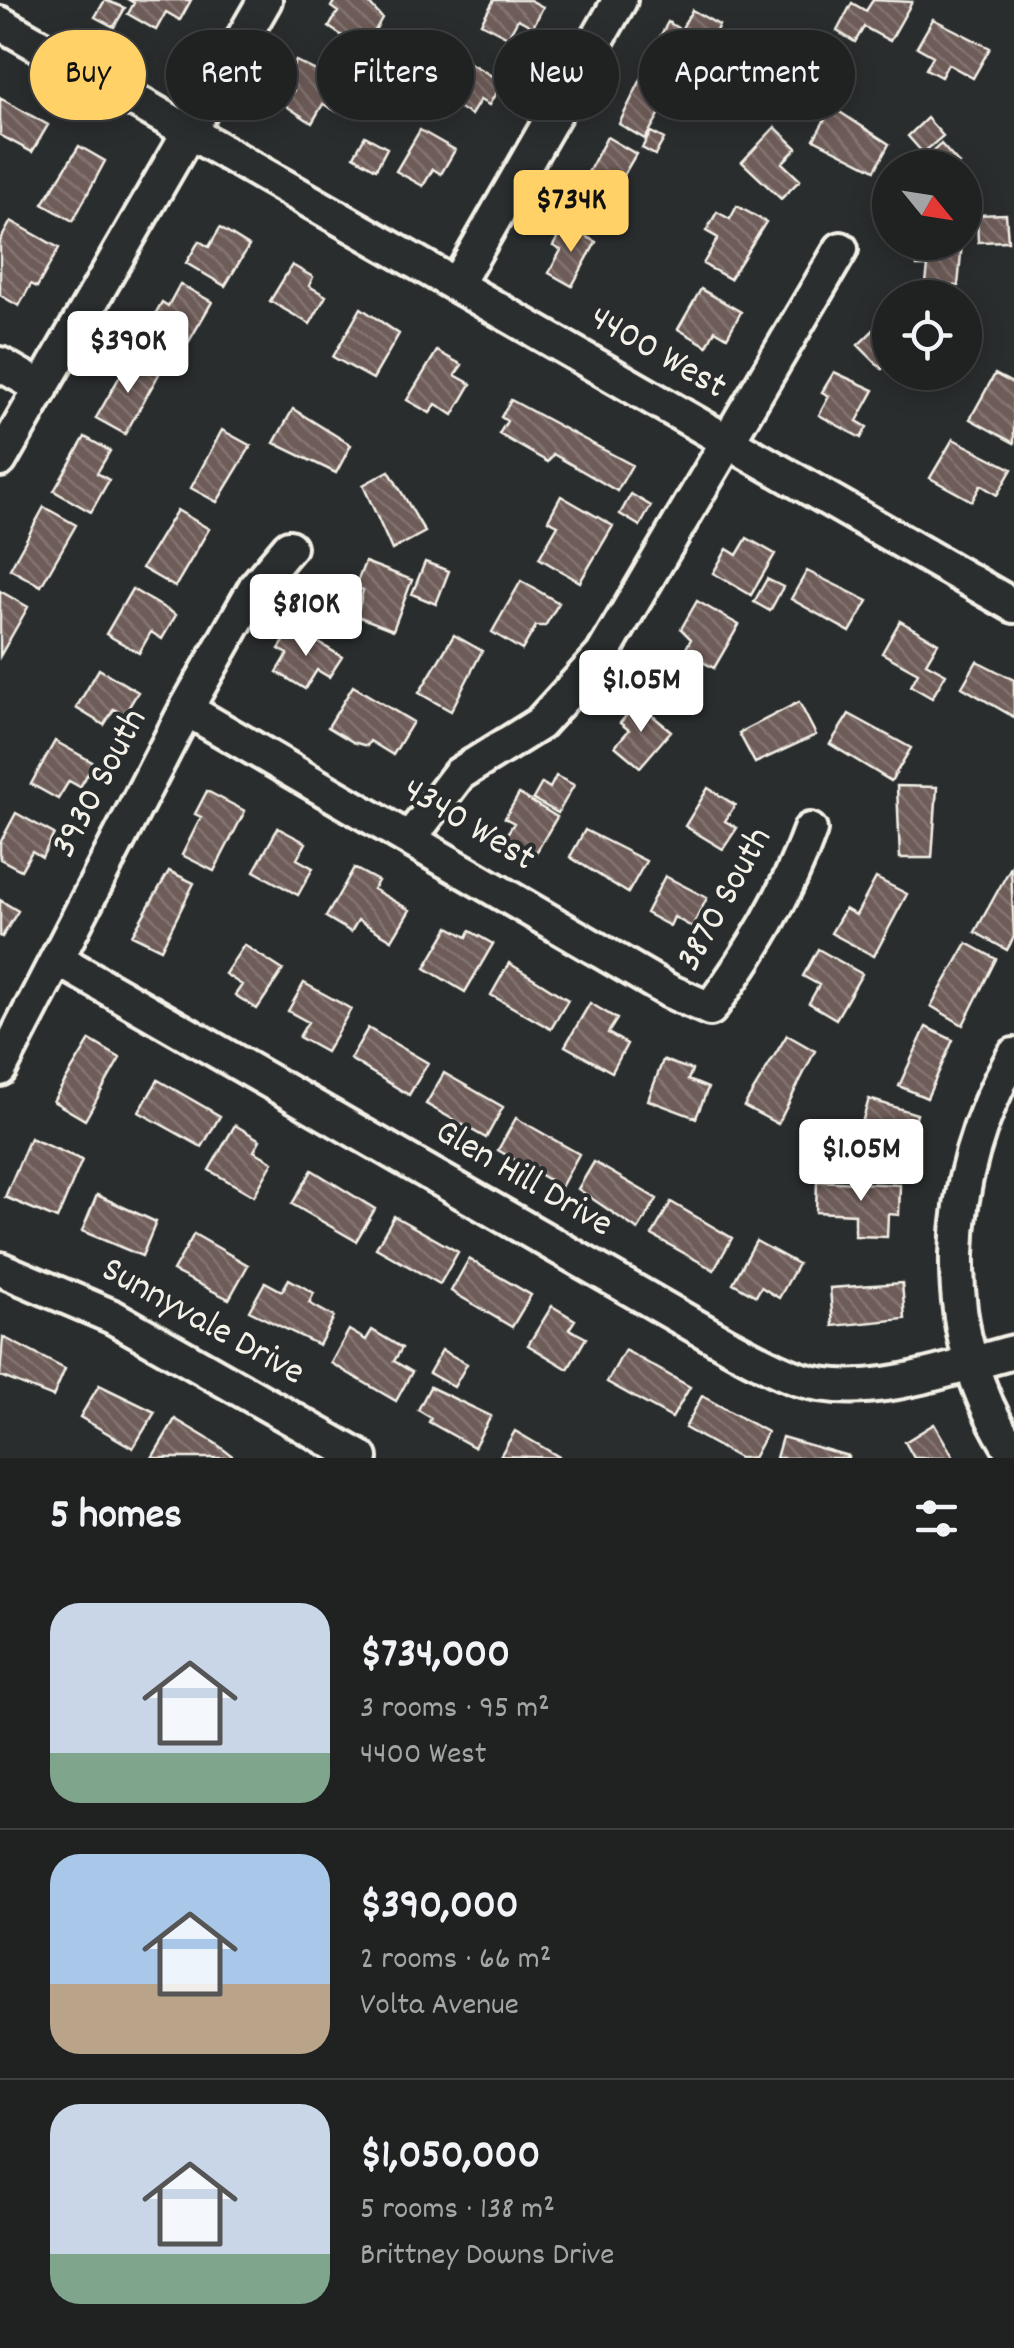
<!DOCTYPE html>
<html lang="en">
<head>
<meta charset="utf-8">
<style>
  :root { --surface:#202222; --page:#282a2a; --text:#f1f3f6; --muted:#a2a4a5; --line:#3d3f40; --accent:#ffd166 }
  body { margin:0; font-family:Dekko,sans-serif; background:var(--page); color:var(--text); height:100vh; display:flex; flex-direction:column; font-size:38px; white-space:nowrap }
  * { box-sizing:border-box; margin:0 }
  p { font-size:32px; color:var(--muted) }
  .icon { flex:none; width:55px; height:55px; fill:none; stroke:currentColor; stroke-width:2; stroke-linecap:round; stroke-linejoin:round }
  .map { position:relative; height:1458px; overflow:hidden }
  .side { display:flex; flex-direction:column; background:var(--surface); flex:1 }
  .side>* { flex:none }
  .top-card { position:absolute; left:30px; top:30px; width:955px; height:90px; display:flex; gap:20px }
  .needle { width:65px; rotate:120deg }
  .tools { position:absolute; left:872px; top:150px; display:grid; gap:20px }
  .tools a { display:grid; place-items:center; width:110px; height:110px; border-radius:50%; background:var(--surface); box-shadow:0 5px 25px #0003,0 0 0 2px var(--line); font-size:50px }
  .price { position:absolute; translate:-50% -85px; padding:0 22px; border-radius:10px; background:#fff; color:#222; font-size:32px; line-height:65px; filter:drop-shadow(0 2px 5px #0008) }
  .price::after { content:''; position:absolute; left:50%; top:60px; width:30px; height:22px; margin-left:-15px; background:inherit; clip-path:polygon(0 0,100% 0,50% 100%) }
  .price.selected { background:var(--accent); color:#111 }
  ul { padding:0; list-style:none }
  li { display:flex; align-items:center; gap:30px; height:250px; padding:0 50px }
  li+li { border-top:2px solid var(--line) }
  li span { display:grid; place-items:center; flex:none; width:280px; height:200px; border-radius:30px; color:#555 }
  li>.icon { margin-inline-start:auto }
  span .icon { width:120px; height:120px; fill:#fffc; stroke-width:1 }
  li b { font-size:42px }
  h2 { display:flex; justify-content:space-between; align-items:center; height:120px; padding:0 50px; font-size:42px }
  .chip { padding:0 35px; border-radius:45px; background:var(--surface); box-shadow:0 5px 25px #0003,0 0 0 2px var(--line); font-size:35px; line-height:90px }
  .chip.selected { background:var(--accent); color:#111 }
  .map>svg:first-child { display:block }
</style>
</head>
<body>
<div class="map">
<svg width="1014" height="1458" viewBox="0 0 1014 1458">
  <defs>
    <pattern id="building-back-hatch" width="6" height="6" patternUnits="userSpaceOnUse" patternTransform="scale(2.5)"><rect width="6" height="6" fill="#6e5c59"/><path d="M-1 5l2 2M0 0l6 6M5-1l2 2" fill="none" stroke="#837471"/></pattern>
  </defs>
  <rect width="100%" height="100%" fill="#2a2d2e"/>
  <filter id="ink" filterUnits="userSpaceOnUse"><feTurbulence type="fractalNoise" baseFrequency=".01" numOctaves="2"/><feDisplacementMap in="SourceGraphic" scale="20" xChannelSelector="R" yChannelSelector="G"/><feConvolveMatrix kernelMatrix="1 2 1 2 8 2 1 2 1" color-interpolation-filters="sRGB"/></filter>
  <g filter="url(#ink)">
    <path fill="url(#building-back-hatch)" stroke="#f4f1e8" stroke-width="2.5" d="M105,0L125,8L114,27L95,17Z
      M129,0H191L180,20L166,12L156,30L128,14L134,3Z
      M335,0H366L382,18L364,50L329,27L338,12L331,7Z
      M494,0H530L543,7L533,27L518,19L508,37L481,23Z
      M873,0L912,2L890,41L864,27L855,42L837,31L852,3L866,11Z
      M692,10L719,25L692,75L651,53L668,22L681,30Z
      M933,19L990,48L973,78L948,64L941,77L926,69L933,56L917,47Z
      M463,59L502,82L489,105L480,100L471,115L441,97Z
      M296,61L338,82L336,85L348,93L338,112L323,104L312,123L285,105L294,90L283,84Z
      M649,63L679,80L645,139L619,124Z
      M0,98L48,125L32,152L0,135Z
      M832,107L889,144L875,170L814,139Z
      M927,118L943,136L923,153L908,136Z
      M775,127L797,148L782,163L800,180L781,199L742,162Z
      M420,130L455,150L441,174L433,169L423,186L396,171Z
      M651,132L664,139L655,155L642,148Z
      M365,136L387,148L376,169L354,156Z
      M607,137L636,154L602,212L575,197Z
      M941,144L959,164L955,168H914Z
      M79,146L105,161L73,221L43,204Z
      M737,206L766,222L730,279L703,264L718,238L706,231L717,212L730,219Z
      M1006,214L1008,241L978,242L977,215Z
      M11,221L59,248L37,287L31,284L19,306L0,295V241Z
      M565,225L596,242L572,286L549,273L561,250L553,246Z
      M220,228L249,246L225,286L186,263L199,241L209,247Z
      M919,242L962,243L958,286L926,283L928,266H917Z
      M292,265L313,277L309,286L326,296L310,324L270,301Z
      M180,284L212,302L177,362L140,340L162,302L168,306Z
      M701,289L741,312L727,337L715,330L707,346L678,329Z
      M361,308L399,334L373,379L333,357Z
      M889,315L890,362L882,369L858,345Z
      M437,351L462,365L455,375L471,384L453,415L436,404L430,413L407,400Z
      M131,357L159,374L125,434L96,418Z
      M834,372L874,390L857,421L867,427L861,438L819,415L829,396L822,392Z
      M995,374L1014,384V443L970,419Z
      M511,400L632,465L617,491L553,454L548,462L499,434L507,421L501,417Z
      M293,409L351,445L336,473L274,443Z
      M222,430L251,446L217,502L191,488Z
      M85,437L110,451L97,473L109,480L91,512L54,491Z
      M953,439L1012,469L997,495L981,485L972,501L930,478Z
      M389,471L425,532L392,550L363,485Z
      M631,494L651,506L640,526L620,514Z
      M561,496L613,526L580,582L539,558L558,525L548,520Z
      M44,507L76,525L41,586L10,569Z
      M177,510L209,529L175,587L142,568Z
      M747,538L775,554L751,595L713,573L727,549L737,555Z
      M365,562L412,580L393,630L357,616L363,590L355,587Z
      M425,562L449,571L436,604L412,594Z
      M807,571L868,601L850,632L791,599Z
      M767,579L783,587L770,611L754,602Z
      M521,581L559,603L545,626H536L522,650L492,632Z
      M132,589L176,615L162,639L151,632L139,653L106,634Z
      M0,591L28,607L0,656Z
      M697,601L739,625L714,668L684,652L691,639L681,629Z
      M900,621L938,643L926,663L946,674L932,698L911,686L918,673L882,653Z
      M293,627L342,657L329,677L317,670L305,689L277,672L288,654L279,649Z
      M454,635L482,651L451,711L419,693Z
      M977,661L1014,680V717L962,687Z
      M99,669L138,692L124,715L114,709L104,725L76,708Z
      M353,686L413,722L393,755L370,741L367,746L353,742L328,727Z
      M799,702L816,735L755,763L739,733Z
      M637,703L671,731L640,767L615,746L629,730L620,723Z
      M849,714L911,748L891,781L830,744Z
      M55,741L94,763L80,787L69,781L58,799L31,784Z
      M556,776L574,785L558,813L533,799L542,783L550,788Z
      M897,786L937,787L932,858H900Z
      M708,788L735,805L725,821L737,828L723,849L685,826Z
      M207,791L245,811L214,871L182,855L201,817L195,814Z
      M519,794L557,817L533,858L503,840L514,823L505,818Z
      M16,813L54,834L42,857L32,851L21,870L0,859V843Z
      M278,828L306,843L297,859L313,868L298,895L254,871Z
      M585,830L646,861L628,893L570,857Z
      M1011,867L1014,937L1007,950L975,932Z
      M354,868L378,881L373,889L410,910L392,940L358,920L351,932L326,917Z
      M169,871L194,883L161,949L132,935Z
      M665,876L707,898L692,927L674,917L670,926L646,913Z
      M876,878L907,894L874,956L831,933L845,909L856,915Z
      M0,900L18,911L2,937L0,936Z
      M449,927L467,937L470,931L493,944L465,992L425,968Z
      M967,943L996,959L963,1025L931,1006Z
      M244,945L283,970L257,1009L235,995L242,985L225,974Z
      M818,949L862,974L836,1019L809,1003L819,985L803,976Z
      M509,963L568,1000L551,1029L491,995Z
      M304,983L351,1009L326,1052L299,1037L308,1022L288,1011Z
      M590,1003L617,1019L608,1033L627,1044L612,1072L565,1046Z
      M926,1027L953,1040L927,1098L899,1086Z
      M368,1028L428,1063L409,1095L350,1059Z
      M787,1035L815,1051L778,1124L744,1106Z
      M90,1040L120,1058L85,1120L53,1101Z
      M663,1060L692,1070L688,1080L708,1088L696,1118L648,1100Z
      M444,1073L503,1107L486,1138L426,1104Z
      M158,1080L220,1116L202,1147L139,1112Z
      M869,1099L917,1114L910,1139L896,1135L890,1156L855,1146Z
      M516,1118L579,1154L561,1187L498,1150Z
      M235,1125L260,1140L254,1151L273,1162L254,1196L209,1170Z
      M30,1138L82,1160L57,1219L5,1197Z
      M594,1162L657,1199L638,1230L578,1189Z
      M312,1170L375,1209L356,1241L292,1204Z
      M817,1181L900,1185L899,1215L888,1214L887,1237L855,1236V1214L816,1212Z
      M97,1195L156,1222L142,1256L82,1231Z
      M671,1202L732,1238L714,1270L652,1235Z
      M394,1216L458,1252L440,1284L376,1248Z
      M194,1234L248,1265L229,1299L173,1271Z
      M756,1241L798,1264L779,1298L761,1287L756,1296L733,1283Z
      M469,1259L531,1295L512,1327L451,1291Z
      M289,1279L314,1293L309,1303L334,1317L319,1345L249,1311L265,1282L282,1291Z
      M902,1283L905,1319L833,1326L830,1288Z
      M552,1306L575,1320L569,1329L586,1338L568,1369L528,1345Z
      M349,1330L366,1340L372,1330L402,1348L394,1361L412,1372L396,1401L331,1363Z
      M3,1337L65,1369L53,1397L0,1376Z
      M442,1350L467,1364L454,1387L429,1373Z
      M625,1350L690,1387L672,1418L607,1382Z
      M99,1385L155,1412L133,1448L80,1417Z
      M430,1387L491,1416L474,1447L429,1422L431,1418L418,1410Z
      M702,1396L767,1432L753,1458H739L685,1428Z
      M175,1419L215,1443L235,1458H152Z
      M934,1424L954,1458H914L905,1442Z
      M515,1431L561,1458L500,1456Z
      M782,1437L848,1456V1458H776Z"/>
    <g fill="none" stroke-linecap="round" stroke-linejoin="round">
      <defs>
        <path id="minor" d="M0,23L1014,606
          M456,285L620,0
          M0,364L42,388
          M0,460L265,0
          M186,709L669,991L710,1009C751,953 787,895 810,830
          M410,838L459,774L539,724L602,655L841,249
          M57,959L728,1345C751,1357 775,1371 799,1379C868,1401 947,1369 1014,1352
          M1014,1055C943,1178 933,1331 1014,1454
          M0,1069L186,709L256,586L289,547
          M0,1269L113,1317L361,1458"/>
      </defs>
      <use href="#minor" stroke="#f4f1e8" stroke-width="40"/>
      <use href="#minor" stroke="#2a2d2e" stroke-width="32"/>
    </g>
  </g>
  <g text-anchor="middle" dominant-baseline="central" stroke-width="8" stroke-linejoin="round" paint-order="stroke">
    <g font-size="38" fill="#f4f1e8" stroke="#2a2d2e">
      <text transform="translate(657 354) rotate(30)">4400 West</text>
      <text transform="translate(101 784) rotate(-62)">3930 South</text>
      <text transform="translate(468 826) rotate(31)">4340 West</text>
      <text transform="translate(726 900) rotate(-61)">3870 South</text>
      <text transform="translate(523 1180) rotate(30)">Glen Hill Drive</text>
      <text transform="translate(202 1323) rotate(29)">Sunnyvale Drive</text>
    </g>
  </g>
</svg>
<div class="tools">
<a><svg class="needle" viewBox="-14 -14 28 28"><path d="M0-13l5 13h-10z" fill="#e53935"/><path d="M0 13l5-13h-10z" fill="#a2a4a5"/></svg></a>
<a><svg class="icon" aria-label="locate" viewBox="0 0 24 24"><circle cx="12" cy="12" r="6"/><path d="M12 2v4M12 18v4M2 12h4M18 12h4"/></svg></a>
</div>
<b class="price selected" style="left:571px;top:255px">$734K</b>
<b class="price" style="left:128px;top:396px">$390K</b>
<b class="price" style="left:306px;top:659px">$810K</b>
<b class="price" style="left:641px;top:735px">$1.05M</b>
<b class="price" style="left:861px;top:1204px">$1.05M</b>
<div class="top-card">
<a class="chip selected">Buy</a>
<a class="chip">Rent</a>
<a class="chip">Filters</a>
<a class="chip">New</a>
<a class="chip">Apartment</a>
</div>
</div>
<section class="side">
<h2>5 homes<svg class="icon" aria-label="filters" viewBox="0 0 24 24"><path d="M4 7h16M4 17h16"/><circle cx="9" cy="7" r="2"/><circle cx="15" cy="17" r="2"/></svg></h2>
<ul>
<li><span style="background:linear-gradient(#c9d6e8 75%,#7fa58c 0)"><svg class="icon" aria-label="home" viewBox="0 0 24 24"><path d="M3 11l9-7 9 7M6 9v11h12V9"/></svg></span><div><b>$734,000</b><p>3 rooms · 95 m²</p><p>4400 West</p></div></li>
<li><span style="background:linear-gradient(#a9c7e8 65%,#b9a48a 0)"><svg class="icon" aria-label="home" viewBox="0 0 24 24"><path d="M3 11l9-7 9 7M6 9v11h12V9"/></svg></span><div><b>$390,000</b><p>2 rooms · 66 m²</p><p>Volta Avenue</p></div></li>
<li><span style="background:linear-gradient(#c9d6e8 75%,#7fa58c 0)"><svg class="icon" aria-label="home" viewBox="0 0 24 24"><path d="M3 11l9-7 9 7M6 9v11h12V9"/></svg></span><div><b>$1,050,000</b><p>5 rooms · 138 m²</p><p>Brittney Downs Drive</p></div></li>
</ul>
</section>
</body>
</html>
